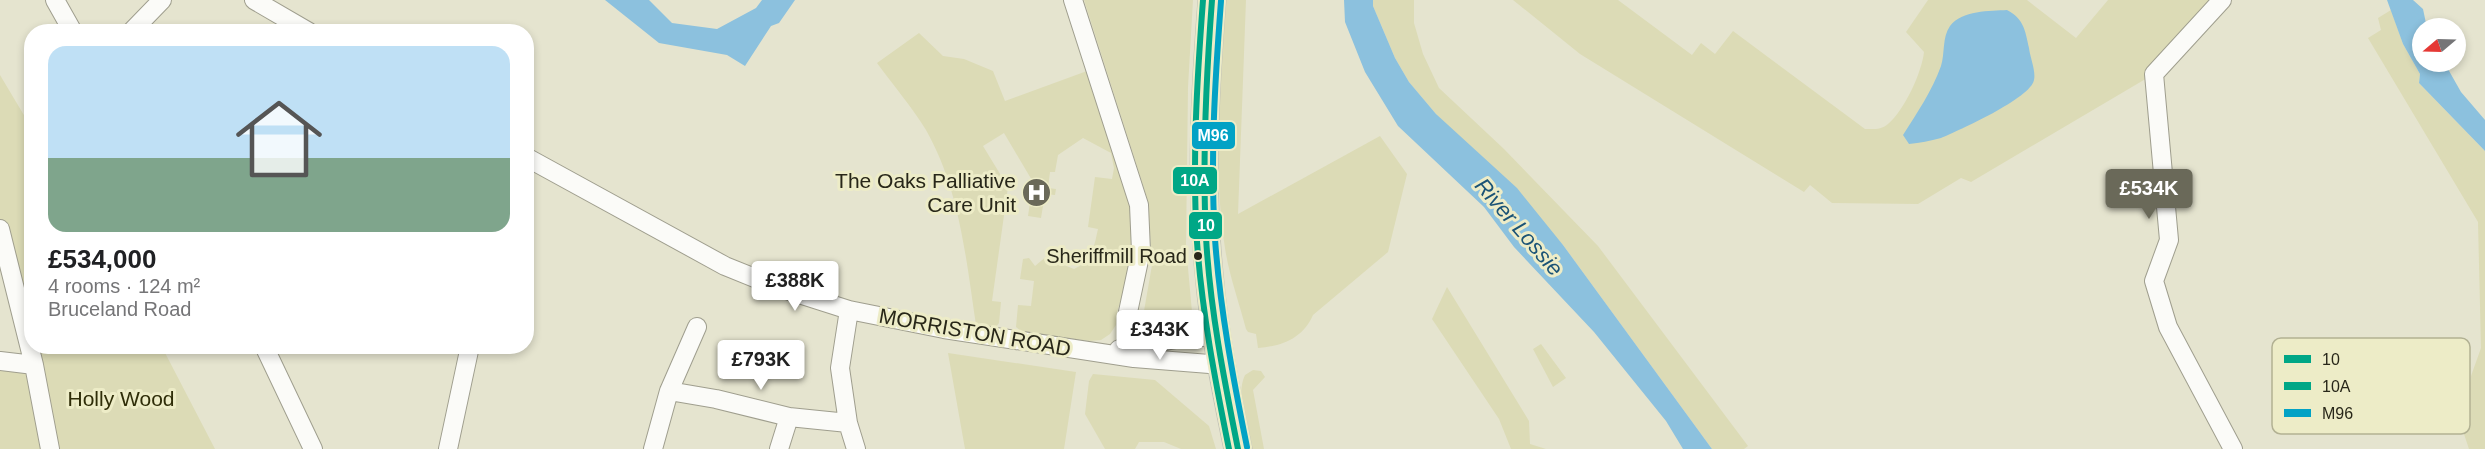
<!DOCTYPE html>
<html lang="en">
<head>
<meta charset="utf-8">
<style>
  :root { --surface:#fff; --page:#f2f2f2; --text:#202124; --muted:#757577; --line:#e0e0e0; --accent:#6a6959 }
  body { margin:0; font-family:Helvetica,sans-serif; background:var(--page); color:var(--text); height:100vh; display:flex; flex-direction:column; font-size:22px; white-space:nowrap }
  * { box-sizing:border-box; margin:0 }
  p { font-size:20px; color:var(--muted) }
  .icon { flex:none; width:33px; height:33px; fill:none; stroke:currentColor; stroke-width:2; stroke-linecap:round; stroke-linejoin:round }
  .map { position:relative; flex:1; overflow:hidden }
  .details { position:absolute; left:24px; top:24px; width:510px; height:330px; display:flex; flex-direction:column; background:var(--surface); border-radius:24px; box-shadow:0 3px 9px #0003 }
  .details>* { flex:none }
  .needle { width:39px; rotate:251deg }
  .tools { position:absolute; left:2412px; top:18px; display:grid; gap:12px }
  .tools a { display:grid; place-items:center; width:54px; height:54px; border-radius:50%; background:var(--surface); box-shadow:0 3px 9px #0003; font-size:30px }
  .price { position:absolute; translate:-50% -51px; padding:0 14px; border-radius:6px; background:#fff; color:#222; font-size:20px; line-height:39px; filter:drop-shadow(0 2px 3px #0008) }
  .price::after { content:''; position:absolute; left:50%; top:36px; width:18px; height:14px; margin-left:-9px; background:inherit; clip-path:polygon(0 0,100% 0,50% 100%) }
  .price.selected { background:var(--accent); color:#fff }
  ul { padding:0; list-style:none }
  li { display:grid; align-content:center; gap:12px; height:318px; padding:0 24px }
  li+li { border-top:2px solid var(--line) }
  li span { display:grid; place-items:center; height:186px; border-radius:18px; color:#555 }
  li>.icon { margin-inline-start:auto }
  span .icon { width:108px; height:108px; fill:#fffc; stroke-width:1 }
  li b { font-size:26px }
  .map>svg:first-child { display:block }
</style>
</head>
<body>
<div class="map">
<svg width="2485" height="449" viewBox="0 0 2485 449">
  <rect width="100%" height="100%" fill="#e5e4cf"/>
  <path fill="#dcdbb6" d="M1084,0H1193L1188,87L1186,246L1192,312L1182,327C1164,330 1152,330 1144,311L1152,265L1148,201Z
    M1223,0H1246L1238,214L1380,136L1407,174L1388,252L1313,315C1303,338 1283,346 1258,348L1256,334L1248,332L1246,329C1239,302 1229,275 1225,248C1213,172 1219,77 1223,0Z
    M1373,0H1414V23L1423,54L1439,88L1504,149L1598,246L1748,446L1744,449H1712L1563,245L1436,114L1409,82L1395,58L1373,6Z
    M1513,0H1618L1692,55L1701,43L1715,54L1733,31L1865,129C1874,129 1881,130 1888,124C1904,111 1922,72 1924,52L1906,32L1928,0H2027L2076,38L2108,0H2222L2154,74L1971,182L1961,178L1918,204L1832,203L1810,185L1804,192L1580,54Z
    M2391,10L2403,44L2420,74L2419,83L2485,151V449H2469L2463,431L2471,376L2481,348L2478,222L2368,38L2381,30L2378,18Z
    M919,33L943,56L964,59L993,71L1005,101L1087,71L1131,199L1134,240L1128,278L1117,312L1116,325L1110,334L1101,340L1090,341L1022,332L1016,327L1018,305L1031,306L1034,281L1020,279L1023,259L1029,258L1035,266L1054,250L1064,265L1074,269C1092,261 1094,247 1098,229L1088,227L1095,177L1112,179L1114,168L1111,153L1083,138L1058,155L1055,172H1050L1048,188L1056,189L1055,195L1045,194L1041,218L1028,216L1033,182L1004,133L983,146L1008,187L992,301L1001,302L999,323L996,327L976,325C966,259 960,190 926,130C912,107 893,85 877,63Z
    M0,75L31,127L32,346L162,347L215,449H0V361L34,365L0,229Z
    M1447,287L1529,421L1530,444L1546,449H1511L1499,419L1432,319Z
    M1541,344L1566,378L1553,387L1533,349Z
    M948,353L1076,372L1064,449H965Z
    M1253,370L1261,371L1265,377L1253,390L1264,449H1247C1248,426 1235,396 1245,375Z
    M1093,374L1155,380L1209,426L1216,449H1181L1164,442H1139L1135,449H1105L1085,414L1089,381Z"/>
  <path fill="#8cc1de" d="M605,0H649L672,23L717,29L756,8L762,0H795L779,23L771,26L745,66L727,55L659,43Z
    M1344,0H1373V6L1395,58L1409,82L1436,114L1517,188L1563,245L1712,449H1683L1666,421L1594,332L1514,247L1484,207L1398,126L1365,72L1345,22Z
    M2387,0H2413L2423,9L2427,28H2422V62H2444L2461,92L2485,120V151L2419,83L2420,74L2403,44Z
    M2007,10C2024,19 2025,30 2029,48C2030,57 2036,71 2034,80C2031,98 1958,131 1941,138C1930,141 1920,143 1909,144L1903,135C1917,113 1932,91 1941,66C1945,54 1942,37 1950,26C1962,10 1990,11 2007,10Z"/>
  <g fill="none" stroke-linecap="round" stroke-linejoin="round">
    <defs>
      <path id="minor" d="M55,0L73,32
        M254,0L309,32
        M1073,0L1139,205L1141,251L1128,312L1134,358
        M2222,0L2154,74L2169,240L2154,281L2168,327L2233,449
        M131,32L162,0
        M526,157L725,266L777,287L849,310L944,329L1134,358L1222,365
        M0,229L34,365L50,449
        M849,310L840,368L848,423L856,449
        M264,346L313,449
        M1119,349L1188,337H1217
        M0,361L34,365
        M669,391L716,399L789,417L848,423
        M448,449L470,346
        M653,449L669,391L697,327
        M779,449L789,417"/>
      <path id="highway" d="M1212,0C1205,91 1200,182 1209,273C1214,333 1226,391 1238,449"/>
    </defs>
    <use href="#minor" stroke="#9f9e8e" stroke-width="20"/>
    <use href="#highway" stroke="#c2c2b7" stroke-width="29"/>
    <use href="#minor" stroke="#fbfbf8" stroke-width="18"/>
    <use href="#highway" stroke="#e2e8e9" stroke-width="27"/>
    <defs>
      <path id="bus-1" d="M1212,0C1206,79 1202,158 1206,237C1210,309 1224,379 1238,449"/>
      <path id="bus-2" d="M1203,0C1197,80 1192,161 1197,242C1202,312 1215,380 1229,449"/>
      <path id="bus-3" d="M1221,1C1215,80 1210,159 1215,239C1220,309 1233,378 1247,447"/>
    </defs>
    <use href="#bus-1" stroke="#edecc7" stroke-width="10"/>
    <use href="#bus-2" stroke="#edecc7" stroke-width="10"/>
    <use href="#bus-3" stroke="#edecc7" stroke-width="10"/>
    <use href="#bus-1" stroke="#00a786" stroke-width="6"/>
    <use href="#bus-2" stroke="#00a786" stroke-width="6"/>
    <use href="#bus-3" stroke="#02a2c5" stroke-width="6"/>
  </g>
  <defs>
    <symbol id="hospital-disc" viewBox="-11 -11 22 22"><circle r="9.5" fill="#6a6959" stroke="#edecc7"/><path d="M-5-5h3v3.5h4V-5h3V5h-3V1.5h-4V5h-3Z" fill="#fff"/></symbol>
  </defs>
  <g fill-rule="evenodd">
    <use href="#hospital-disc" x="1020" y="176" width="33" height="33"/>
  </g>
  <circle fill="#282719" stroke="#edecc7" stroke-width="2" cx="1198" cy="256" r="5"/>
  <g text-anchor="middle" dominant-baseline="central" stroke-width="6" stroke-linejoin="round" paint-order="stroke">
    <g font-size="20" fill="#282719" stroke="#edecc7" text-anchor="end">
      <text x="1187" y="256">Sheriffmill Road</text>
    </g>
    <g font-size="21" fill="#282719" stroke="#edecc7" text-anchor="end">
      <text x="1016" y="180">The Oaks Palliative<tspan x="1016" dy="24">Care Unit</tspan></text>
    </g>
    <g font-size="21" fill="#282719" stroke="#edecc7">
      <text transform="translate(975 332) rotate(10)">MORRISTON ROAD</text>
    </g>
    <g font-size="21" fill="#2f2d08" stroke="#edecc7">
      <text x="121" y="398">Holly Wood</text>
    </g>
    <g font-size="22" font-style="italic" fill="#1a5376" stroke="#edecc7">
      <text transform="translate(1519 227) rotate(49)">River Lossie</text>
    </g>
  </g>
  <rect x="2272" y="338" width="198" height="96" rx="9" fill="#edecc7" stroke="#b2b193" stroke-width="1.5"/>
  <rect x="2284" y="355" width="27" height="8" fill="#00a786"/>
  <rect x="2284" y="382" width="27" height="8" fill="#00a786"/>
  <rect x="2284" y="409" width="27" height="8" fill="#02a2c5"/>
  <g font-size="16" fill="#282719">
    <text x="2322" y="365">10</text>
    <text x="2322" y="392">10A</text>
    <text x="2322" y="419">M96</text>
  </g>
  <g stroke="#edecc7" stroke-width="2">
    <rect x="1191" y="121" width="45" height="29" rx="6" fill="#02a2c5"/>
    <rect x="1172" y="166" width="46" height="29" rx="6" fill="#00a786"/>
    <rect x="1188" y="211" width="35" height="29" rx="6" fill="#00a786"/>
  </g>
  <g font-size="16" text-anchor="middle" font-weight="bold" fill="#fff">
    <text x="1213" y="141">M96</text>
    <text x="1195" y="186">10A</text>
    <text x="1206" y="231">10</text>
  </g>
</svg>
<div class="tools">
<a><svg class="needle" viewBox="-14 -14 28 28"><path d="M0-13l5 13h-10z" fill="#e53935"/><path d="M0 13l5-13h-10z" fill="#757577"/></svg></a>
</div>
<b class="price selected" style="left:2149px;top:220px">£534K</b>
<b class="price" style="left:795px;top:312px">£388K</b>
<b class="price" style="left:1160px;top:361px">£343K</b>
<b class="price" style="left:761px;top:391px">£793K</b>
<section class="details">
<ul>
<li><span style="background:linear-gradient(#bfe0f5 60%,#7fa58c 0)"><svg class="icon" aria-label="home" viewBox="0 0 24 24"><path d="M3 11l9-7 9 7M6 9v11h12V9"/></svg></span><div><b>£534,000</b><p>4 rooms · 124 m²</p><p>Bruceland Road</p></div></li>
</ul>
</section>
</div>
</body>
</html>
